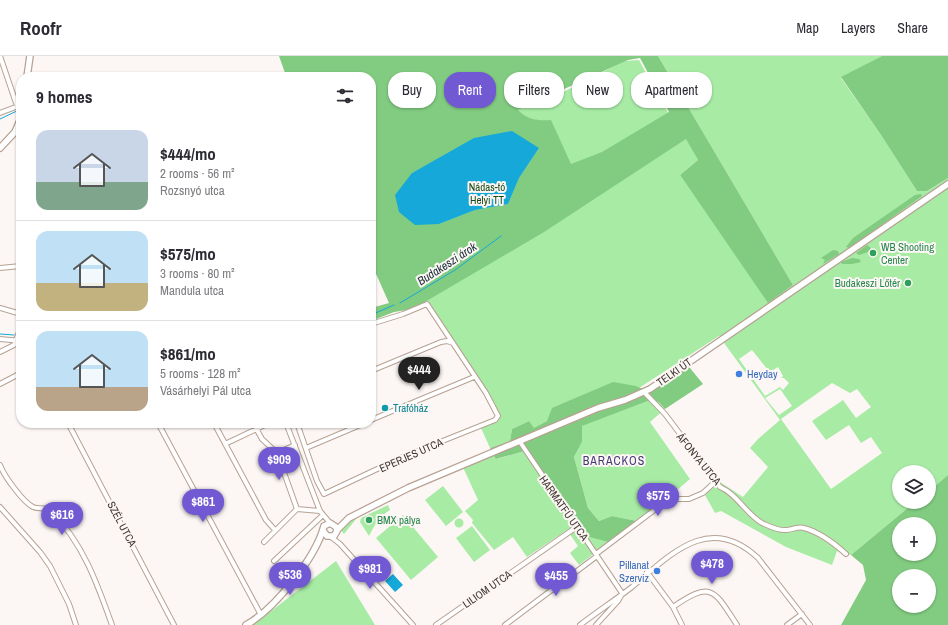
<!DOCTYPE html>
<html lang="en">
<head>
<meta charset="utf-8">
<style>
  :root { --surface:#fff; --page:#f7f7f7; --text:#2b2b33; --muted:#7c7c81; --line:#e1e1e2; --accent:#7059d3 }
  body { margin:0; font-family:"Archivo Narrow",sans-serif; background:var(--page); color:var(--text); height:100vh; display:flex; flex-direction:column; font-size:15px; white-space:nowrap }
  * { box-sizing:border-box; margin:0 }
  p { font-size:13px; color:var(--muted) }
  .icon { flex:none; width:22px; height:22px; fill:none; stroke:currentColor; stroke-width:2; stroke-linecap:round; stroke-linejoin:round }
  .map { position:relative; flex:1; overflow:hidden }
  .details { position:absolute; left:16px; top:16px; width:360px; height:356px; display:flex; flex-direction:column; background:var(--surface); border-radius:16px; box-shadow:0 1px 3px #0004 }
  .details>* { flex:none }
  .top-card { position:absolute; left:388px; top:16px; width:380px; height:36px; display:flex; gap:8px }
  .controls { position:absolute; left:892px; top:409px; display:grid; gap:8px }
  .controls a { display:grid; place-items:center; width:44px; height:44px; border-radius:50%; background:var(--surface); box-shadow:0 1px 3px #0004; font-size:20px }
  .price { position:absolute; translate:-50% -34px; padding:0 9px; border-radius:14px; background:var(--accent); color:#fff; font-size:13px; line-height:26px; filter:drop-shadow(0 1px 2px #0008) }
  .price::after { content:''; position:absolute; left:50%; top:24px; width:12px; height:9px; margin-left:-6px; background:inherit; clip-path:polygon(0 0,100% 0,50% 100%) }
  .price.selected { background:#222; color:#fff }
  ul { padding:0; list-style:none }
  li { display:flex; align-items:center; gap:12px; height:100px; padding:0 20px }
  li+li { border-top:1px solid var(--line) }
  li span { display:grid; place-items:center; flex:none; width:112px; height:80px; border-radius:12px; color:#555 }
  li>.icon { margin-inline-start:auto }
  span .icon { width:48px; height:48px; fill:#fffc; stroke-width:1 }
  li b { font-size:17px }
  h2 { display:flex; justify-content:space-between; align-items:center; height:48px; padding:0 20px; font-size:17px }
  .tag { padding:0 14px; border-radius:16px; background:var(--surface); box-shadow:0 1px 3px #0004; font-size:14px; line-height:36px }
  .tag.selected { background:var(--accent); color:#fff }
  header { display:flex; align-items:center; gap:24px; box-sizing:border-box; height:56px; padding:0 20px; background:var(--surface); border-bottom:1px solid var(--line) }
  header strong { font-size:19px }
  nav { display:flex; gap:22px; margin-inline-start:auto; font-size:14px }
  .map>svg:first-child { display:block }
</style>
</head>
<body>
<header>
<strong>Roofr</strong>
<nav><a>Map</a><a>Layers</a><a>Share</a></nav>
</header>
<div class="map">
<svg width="948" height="569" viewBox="0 0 948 569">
  <rect width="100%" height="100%" fill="#fcf7f4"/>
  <path fill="#a7eba5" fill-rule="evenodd" d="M658,0H882L841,22L881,79L917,135H927L948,122V419L929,435V416H899V446H915L851,499L837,495L832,509L786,491L721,455L715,457L705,439L720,426L743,441L768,411L750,392L758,383L780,364L719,280L639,332L636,330L547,365L534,373L529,365L512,373L510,385L490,392L481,372L498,364L499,357L428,245L371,210V138L504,59L551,42L625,5L639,4L683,84L686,82L698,104L680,119L768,246L793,229ZM752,294L768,314L756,321L760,322L778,311L783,320L781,322H784L789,327L783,334L780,331L765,340L739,303ZM832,327L850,337L857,333L871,351L856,362L843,344L812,365L826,384L849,369L861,387L871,381L882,397L831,433L781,363ZM780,333L792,350L779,359L765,342Z
    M648,345L660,346L665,353L650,366L690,423L676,435L674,440L667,442L637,465L612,460L599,465L588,452L574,401L582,386L581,370Z
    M491,394L497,403L528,394L609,486L579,509L570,497L578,490L567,474L527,501L513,481L494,494L472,467L473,464L465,455L478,444L461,407Z
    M443,430L463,456L446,470L425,444Z
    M388,449L390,454C378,461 375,469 369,480L360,466L361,462Z
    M403,459L438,501L411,524L376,482Z
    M355,461L356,463L344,478L340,473Z
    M454.5 467a4.5 4.5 0 1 1 9 0a4.5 4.5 0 1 1-9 0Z
    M472,470L490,494L474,506L456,482Z
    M336,505L375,569H253Z"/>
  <path fill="#82cc81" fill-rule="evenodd" d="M279,0H658L793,229L768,247L680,119L698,104L686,83L544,176L413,253L394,256L371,265V252L389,247L373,211L371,210V21H281L285,17ZM640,2L669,56L602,96L571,108L551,64C539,65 527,64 518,54L628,4ZM539,92L519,122L508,148L475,154L439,168L412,117L427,109Z
    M882,0H948V122L927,135H917L881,79L841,21Z
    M921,138L922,140L849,192L846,191L853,182L915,139Z
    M867,189L871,192L868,196L859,199L856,197Z
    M833,194L838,195L839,198L823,208L825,204L821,202Z
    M852,202L859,203L861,206L852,208H842L841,206Z
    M687,311L690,312L703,328L665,353L659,346L648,345L582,370V386L574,401L588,452L599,465L612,460L637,465L609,486L586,480L528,394L496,403L490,392L510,385L512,373L529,365L534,372L547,365L552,352L613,326L636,330L650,336Z
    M948,419V569H841L866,524L863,509L851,499L915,446H929V435ZM899,468H929V498H899ZM899,520H929V550H899Z"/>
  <path fill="#15a8d8" d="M512,75L539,92L519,122L508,148L475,154L439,168L415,169L399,156L395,139L412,117L474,82Z
    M393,518L403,529L395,536L385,525Z"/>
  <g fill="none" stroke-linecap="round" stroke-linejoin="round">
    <path stroke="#15a8d8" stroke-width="1" d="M0,63L19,54
      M400,247L455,214L501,180
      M371,259L394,249
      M0,278L14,279
      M20,279H21"/>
    <defs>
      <path id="minor" d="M0,0L17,50
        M0,57L21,49
        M0,212L21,210
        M0,252L21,258
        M0,283L21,285
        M0,296L14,289L21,271
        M371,315L441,286L447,285L453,287
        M0,328L21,317
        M644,336L665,358L720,431C737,438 746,458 762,467C769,470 778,475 786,474C792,474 798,470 804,472C819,476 835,488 846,498
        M371,364L474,321
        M68,367L174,569
        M158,367L261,559
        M214,367L266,464L275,474
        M253,367L262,383L277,397L297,453L320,455
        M286,367L320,455L330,467
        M297,367L317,425L324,438L405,400L495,364L498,360L486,337L427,248L403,258L371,268
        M520,386L622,537
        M225,388L269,367
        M306,392L365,367
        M277,397L295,389
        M0,409C4,420 23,446 33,451C40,454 45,450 51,455C83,487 97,527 112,569
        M0,451L40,496L50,510L69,548L76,569
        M331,481L340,488L413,569
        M264,486L297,453
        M596,498L669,443H689L703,437L715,426
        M274,505L323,459
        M647,516L673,551L682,569
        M673,551C712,524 714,534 737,569
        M436,569L578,470
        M505,569L597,500
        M580,569C597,556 615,544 632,531C670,499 709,456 758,502L810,569
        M596,569L618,545L622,538
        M787,569L802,558"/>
      <path id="major" d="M27,21L30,0
        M0,92L15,76L21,62
        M337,474L349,462L408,432L598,352L625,344L650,333L948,128
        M246,569C275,553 316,501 324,470L330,467L336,471L337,475L334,480H327L324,476"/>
    </defs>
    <use href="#minor" stroke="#b7a193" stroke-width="6"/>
    <use href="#major" stroke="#b7a193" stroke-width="8"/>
    <use href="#minor" stroke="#fff" stroke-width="4"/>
    <use href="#major" stroke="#fff" stroke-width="5.5"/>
  </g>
  <g fill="#2e9e5b" stroke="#fcf7f4" stroke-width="1.5">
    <circle cx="873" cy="197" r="4"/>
    <circle cx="908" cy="227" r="4"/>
    <circle cx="369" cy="464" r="4"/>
  </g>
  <g fill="#3f7fe0" stroke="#fcf7f4" stroke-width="1.5">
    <circle cx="739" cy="318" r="4"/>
    <circle cx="657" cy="515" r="4"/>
  </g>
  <circle fill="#0f9aa8" stroke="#fcf7f4" stroke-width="1.5" cx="385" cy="352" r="4"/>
  <g text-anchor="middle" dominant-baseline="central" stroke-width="4" stroke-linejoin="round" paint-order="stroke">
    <g font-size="11" fill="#184b1a" stroke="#fcf7f4">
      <text x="487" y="131">Nádas-tó<tspan x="487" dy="13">Helyi TT</tspan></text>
    </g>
    <g font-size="11" fill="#27864d" stroke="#fcf7f4" text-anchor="start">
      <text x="881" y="191">WB Shooting<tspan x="881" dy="13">Center</tspan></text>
      <text x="900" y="227" text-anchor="end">Budakeszi Lőtér</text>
      <text x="377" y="464">BMX pálya</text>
    </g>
    <g font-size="11" fill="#403731" stroke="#fcf7f4">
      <text transform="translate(674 316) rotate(-35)">TELKI ÚT</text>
      <text transform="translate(411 399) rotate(-24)">EPERJES UTCA</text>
      <text transform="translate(699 403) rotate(51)">ÁFONYA UTCA</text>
      <text transform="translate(564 452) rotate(55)">HARMATFŰ UTCA</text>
      <text transform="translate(122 468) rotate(62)">SZÉL UTCA</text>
      <text transform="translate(487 533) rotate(-35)">LILIOM UTCA</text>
    </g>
    <g font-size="11" fill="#366cbe" stroke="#fcf7f4" text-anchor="start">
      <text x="747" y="318">Heyday</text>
      <text x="649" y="509" text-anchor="end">Pillanat<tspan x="649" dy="13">Szerviz</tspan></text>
    </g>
    <g font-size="11" fill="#0d838f" stroke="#fcf7f4" text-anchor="start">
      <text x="393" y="352">Trafóház</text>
    </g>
    <g font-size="12" font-style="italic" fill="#172d36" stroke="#fcf7f4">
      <text transform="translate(447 208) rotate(-33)">Budakeszi árok</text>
    </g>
    <g font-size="12" letter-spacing="1" fill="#433a76" stroke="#fcf7f4">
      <text x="614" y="405">BARACKOS</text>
    </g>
  </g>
</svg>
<div class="controls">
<a><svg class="icon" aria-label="layers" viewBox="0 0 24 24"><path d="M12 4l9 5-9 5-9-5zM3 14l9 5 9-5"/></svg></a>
<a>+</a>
<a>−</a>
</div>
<b class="price selected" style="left:419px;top:335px">$444</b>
<b class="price" style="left:279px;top:425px">$909</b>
<b class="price" style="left:658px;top:461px">$575</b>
<b class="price" style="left:203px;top:467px">$861</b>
<b class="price" style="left:62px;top:480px">$616</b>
<b class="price" style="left:712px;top:529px">$478</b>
<b class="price" style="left:370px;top:534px">$981</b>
<b class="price" style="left:290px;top:540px">$536</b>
<b class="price" style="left:556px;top:541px">$455</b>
<div class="top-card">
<a class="tag">Buy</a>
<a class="tag selected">Rent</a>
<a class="tag">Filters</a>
<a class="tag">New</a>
<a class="tag">Apartment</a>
</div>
<section class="details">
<h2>9 homes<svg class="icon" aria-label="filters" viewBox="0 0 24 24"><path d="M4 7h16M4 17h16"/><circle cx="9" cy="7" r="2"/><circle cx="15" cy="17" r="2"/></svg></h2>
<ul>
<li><span style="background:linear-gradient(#c9d6e8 65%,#7fa58c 0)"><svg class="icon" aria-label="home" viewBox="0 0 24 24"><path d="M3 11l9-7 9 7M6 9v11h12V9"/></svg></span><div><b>$444/mo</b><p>2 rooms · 56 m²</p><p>Rozsnyó utca</p></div></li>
<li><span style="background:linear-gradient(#bfe0f5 65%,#c2b280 0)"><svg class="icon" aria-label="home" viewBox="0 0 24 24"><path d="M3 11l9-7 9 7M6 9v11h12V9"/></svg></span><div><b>$575/mo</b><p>3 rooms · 80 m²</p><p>Mandula utca</p></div></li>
<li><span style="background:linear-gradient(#bfe0f5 70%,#b9a48a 0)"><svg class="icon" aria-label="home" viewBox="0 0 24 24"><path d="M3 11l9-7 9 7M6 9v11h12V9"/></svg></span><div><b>$861/mo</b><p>5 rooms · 128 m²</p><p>Vásárhelyi Pál utca</p></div></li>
</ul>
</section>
</div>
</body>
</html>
